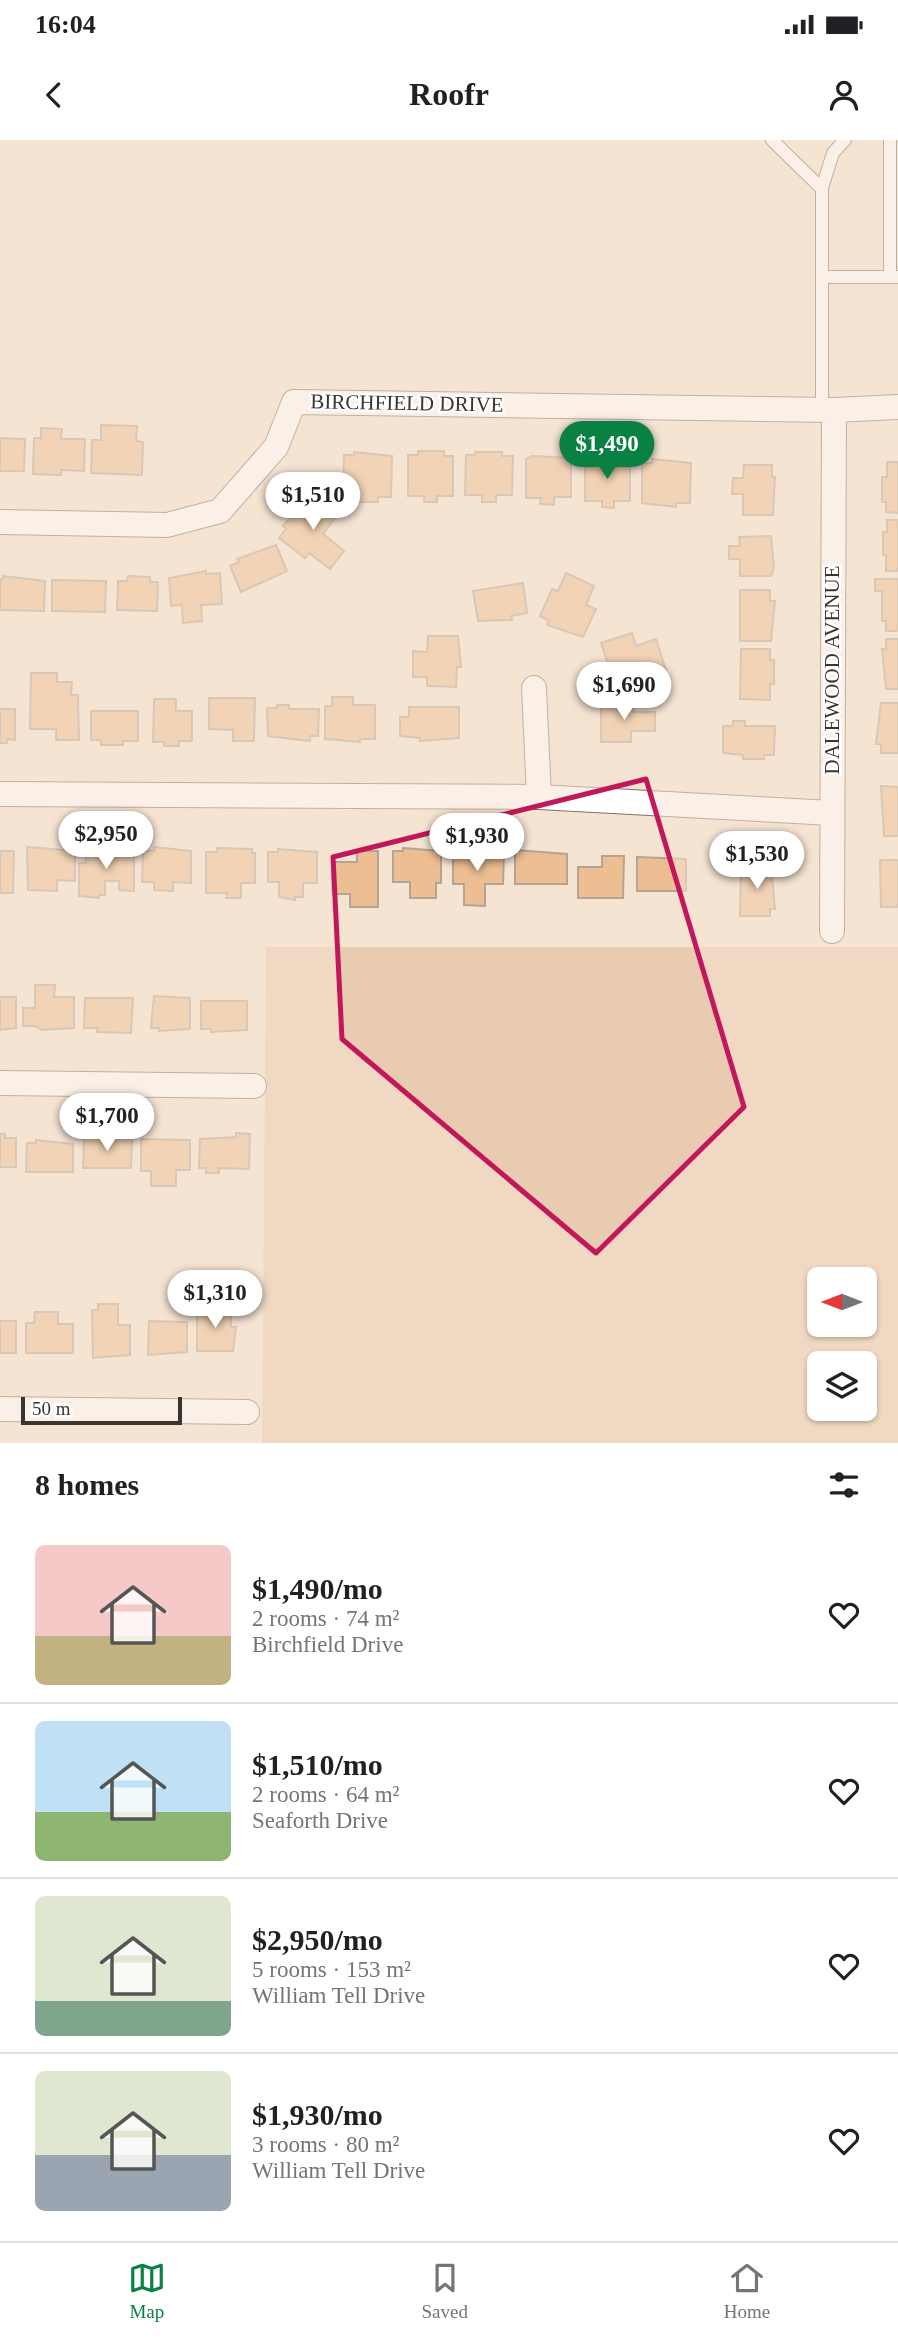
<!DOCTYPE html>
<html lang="en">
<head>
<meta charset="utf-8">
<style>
  :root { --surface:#fff; --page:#f6f6f6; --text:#202124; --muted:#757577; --line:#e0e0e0; --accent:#0b8043 }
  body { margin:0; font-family:"Times New Roman",serif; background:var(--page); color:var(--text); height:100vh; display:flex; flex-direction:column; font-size:26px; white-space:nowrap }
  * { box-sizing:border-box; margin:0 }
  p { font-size:23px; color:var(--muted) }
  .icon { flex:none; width:38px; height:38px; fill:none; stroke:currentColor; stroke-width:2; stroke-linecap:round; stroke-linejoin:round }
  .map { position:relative; height:1303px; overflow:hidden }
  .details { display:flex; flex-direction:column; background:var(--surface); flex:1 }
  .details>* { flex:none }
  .needle { width:46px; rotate:270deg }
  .fabs { position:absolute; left:807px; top:1127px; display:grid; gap:14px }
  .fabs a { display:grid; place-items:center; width:70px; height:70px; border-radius:10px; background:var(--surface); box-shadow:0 2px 5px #0004; font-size:35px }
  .scale { position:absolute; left:21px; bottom:18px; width:161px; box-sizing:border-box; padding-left:7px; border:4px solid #3c352f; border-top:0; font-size:19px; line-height:24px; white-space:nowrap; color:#3c352f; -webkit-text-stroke:5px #fff; paint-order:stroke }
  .price { position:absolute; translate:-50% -60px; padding:0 16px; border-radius:24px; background:#fff; color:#222; font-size:23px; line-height:46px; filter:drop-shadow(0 2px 4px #0008) }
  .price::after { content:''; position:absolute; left:50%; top:42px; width:21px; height:16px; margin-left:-10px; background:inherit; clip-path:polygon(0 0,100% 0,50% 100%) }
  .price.selected { background:var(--accent); color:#fff }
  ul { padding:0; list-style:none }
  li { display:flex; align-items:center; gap:21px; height:175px; padding:0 35px }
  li+li { border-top:2px solid var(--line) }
  li span { display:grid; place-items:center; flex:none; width:196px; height:140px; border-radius:10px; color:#555 }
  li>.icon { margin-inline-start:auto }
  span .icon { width:84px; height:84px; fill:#fffc; stroke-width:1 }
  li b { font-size:30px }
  h2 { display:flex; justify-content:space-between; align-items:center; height:84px; padding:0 35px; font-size:30px }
  .status { display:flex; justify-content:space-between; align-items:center; height:49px; padding:0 35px; background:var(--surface); direction:ltr }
  .status svg { height:19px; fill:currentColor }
  header { display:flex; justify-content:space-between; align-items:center; height:91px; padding:0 35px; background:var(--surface); font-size:32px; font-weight:700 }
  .tab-bar { display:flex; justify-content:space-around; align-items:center; height:98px; border-top:2px solid var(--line); background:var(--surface); font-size:19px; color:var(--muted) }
  .tab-bar a { display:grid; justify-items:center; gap:4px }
  .tab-bar .selected { color:var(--accent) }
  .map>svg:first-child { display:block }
</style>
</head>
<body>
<div class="status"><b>16:04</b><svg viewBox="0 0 49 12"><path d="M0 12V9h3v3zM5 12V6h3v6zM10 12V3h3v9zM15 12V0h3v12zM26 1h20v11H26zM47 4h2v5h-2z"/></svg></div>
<header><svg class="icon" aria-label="back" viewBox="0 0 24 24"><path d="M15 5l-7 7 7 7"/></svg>Roofr<svg class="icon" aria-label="person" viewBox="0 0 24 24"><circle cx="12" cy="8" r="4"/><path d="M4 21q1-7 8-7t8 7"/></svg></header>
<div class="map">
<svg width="898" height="1303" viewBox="0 0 898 1303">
  <rect width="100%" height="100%" fill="#f6e4d3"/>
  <path fill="#e8cbb0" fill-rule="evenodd" d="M266,807H898V1303H262ZM819,1139H864V1185H819ZM819,1223H864V1269H819Z"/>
  <path fill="#edbe91" stroke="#b5a494" stroke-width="2" d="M101,285L137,286L136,301L143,302L142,335L91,333L92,300H101Z
    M41,288L62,289L61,299H85L84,331L61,330V335L33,334L34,298H41Z
    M0,298L25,299L24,331H0Z
    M418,311H444V316H453V356H437V362H424V356H408V315H418Z
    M354,312L392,316L391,357H378V362H359V357H343L344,315H354Z
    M475,312H502V316H513L512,355H496V362H482V355H465L466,315H475Z
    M532,316L571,318V357H554V365L540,364L541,358H526V319Z
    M594,317H622V322H630V361H614V368L602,367V361H585V321H594Z
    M652,319L691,323L690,363H676V367L642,363V323H652Z
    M887,322H898V373L886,372V362H882V337H887Z
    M744,325H772V337H775L773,375H743V354H732L733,338H743Z
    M314,353L339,373L323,394L344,411L330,429L309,413L305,418L279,398L286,389L283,386Z
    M887,380H898V431H886V415H883V392H887Z
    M771,396L774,427L771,436H740V419H729V406H740L739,397Z
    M276,405L287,431L241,452L230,426L239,422L237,419Z
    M206,431V434L220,433L222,464L201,465L202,481L183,483L182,465L171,466L169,438Z
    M566,433L594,446L586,465L596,469L583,497L547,485L549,481L540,476L552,449L558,451Z
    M3,436L45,441L44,471L0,470V439H3Z
    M128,436L150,437V442H158L157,471L117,470L118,441H127Z
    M875,439H898V491H886V481H882V451H875Z
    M52,440L106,441L105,472L52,471Z
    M523,443L527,473L511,476L512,480L478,481L473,451Z
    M740,450H770V461H775L771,501H740Z
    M632,493L636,506L656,499L666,530L605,549L599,530L609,527L601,503Z
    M428,496H458L461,527H457L456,547L427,546V537H413V511L427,512Z
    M886,499H898V549H886L882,509H886Z
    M741,509H770V520H774V544H770V560L740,559Z
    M31,533H57V542H72L71,555H78L79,600H56V589H30Z
    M332,557H353V565H375V599H360V602L325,599V566H332Z
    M209,558H255L254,601H233V590L209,589Z
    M154,559H176V571H192V601H179V606H164V602H153Z
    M601,563L633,564V572H655V591H631V602H601Z
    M881,563H898V613H881V604H876Z
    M277,565H289V569H319L318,596H310V601L268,596L267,568H277Z
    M409,567H459V598L420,601V598L400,596V577H409Z
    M0,569H15V600L7,599V603H0Z
    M91,571H138V601H123V605H101V600H91Z
    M733,581H745V586H775L774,615H764V619H743V615L723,613V586H733Z
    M881,646L898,647V696H884Z
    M27,707L75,711V741L57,740V751L28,750Z
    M154,707L191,711V743L173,742V751L154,750V742H142L143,711H154Z
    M86,708L134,711V751L119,750V741H105V755H99V758L79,756V723H86Z
    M217,708L252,709V713H255V743H241V758H226L227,753H206V712H217Z
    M403,708L441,711V743H436V758H410V742H393V711H403Z
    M453,708L481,709V713H504L503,744H485V766L464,765V744H453Z
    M278,709L317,712V743H303V757H295V760L279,757V742H268V712H278Z
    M515,710L567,714V744H515Z
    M0,711H14L13,753H0Z
    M357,711H378V767H350V754H332V722H357Z
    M602,716H624L623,758H578V727H602Z
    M637,717L686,719V751H637Z
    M880,720H898V767H881Z
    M741,725H771L775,769H770V776H740Z
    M35,845H55L54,857H74V888L42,890L35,886H23V868H35Z
    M154,856L190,858V889L159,891V888H151Z
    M0,857H16V888L0,890Z
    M85,858H133L131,893L97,892V888H84Z
    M201,861H247V890L211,892V889H201Z
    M236,993L250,994L249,1029L219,1028V1033H206V1028H199L200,999L236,997Z
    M0,994H5V998H16V1027H0Z
    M84,996L132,999L131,1028H83Z
    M141,999L190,1000V1030H176V1046H151V1031H141Z
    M36,1000L73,1004V1032H26L27,1003H36Z
    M98,1164H118V1185H130V1215L93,1218L92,1170H98Z
    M214,1168L231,1170V1187H236L233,1211H197V1169Z
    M35,1172H58V1184H73V1213H26V1183H34Z
    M0,1181H16V1213H0Z
    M149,1181L187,1182V1212L148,1215Z"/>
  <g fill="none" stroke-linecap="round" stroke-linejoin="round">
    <defs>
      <path id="lane" d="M772,0L822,49
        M822,137H898
        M890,137V0
        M822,269V48L833,13L845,0"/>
      <path id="street" d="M0,382L167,385L220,371L276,307L294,262L834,270L898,267
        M534,548L539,657
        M0,654L539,657L832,673
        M832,791L834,270
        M0,943L254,946
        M0,1269L247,1272"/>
    </defs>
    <use href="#lane" stroke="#817162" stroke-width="14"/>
    <use href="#street" stroke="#817162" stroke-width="26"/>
    <use href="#lane" stroke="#fff" stroke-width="12"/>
    <use href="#street" stroke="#fff" stroke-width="24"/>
  </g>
  <path d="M0 0H898V1303H0ZM646,639L744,967L596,1113L342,899L333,717Z" fill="#f6e4d3" fill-opacity=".55" fill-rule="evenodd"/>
  <path fill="none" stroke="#c2185b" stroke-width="5" stroke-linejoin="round" d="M646,639L744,967L596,1113L342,899L333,717Z"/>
  <g text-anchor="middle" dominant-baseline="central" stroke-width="5" stroke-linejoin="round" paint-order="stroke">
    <g font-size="21" fill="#3c352f" stroke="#fff">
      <text transform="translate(407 263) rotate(1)">BIRCHFIELD DRIVE</text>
      <text transform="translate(832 530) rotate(-90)">DALEWOOD AVENUE</text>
    </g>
  </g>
</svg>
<div class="fabs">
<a><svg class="needle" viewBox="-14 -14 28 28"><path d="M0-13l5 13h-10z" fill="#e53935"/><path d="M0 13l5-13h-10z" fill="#757577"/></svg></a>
<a><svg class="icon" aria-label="layers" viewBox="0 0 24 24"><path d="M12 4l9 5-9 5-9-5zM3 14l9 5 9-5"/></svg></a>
</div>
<div class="scale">50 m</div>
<b class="price selected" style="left:607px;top:341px">$1,490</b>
<b class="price" style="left:313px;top:392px">$1,510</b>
<b class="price" style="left:624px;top:582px">$1,690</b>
<b class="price" style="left:106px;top:731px">$2,950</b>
<b class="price" style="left:477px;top:733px">$1,930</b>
<b class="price" style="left:757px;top:751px">$1,530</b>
<b class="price" style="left:107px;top:1013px">$1,700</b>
<b class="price" style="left:215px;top:1190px">$1,310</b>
</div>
<section class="details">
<h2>8 homes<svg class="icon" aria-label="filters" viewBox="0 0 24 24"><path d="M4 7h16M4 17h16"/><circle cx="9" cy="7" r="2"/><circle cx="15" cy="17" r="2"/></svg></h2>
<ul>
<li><span style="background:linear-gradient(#f6c9c9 65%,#c2b280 0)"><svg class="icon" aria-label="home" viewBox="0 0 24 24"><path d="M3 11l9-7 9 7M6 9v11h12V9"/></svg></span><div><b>$1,490/mo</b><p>2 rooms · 74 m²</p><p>Birchfield Drive</p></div><svg class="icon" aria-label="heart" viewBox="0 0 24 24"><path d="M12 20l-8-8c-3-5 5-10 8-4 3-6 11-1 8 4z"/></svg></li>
<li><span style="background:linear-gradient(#bfe0f5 65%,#8fb573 0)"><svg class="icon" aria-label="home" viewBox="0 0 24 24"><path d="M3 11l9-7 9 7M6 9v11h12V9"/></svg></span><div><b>$1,510/mo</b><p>2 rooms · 64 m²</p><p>Seaforth Drive</p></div><svg class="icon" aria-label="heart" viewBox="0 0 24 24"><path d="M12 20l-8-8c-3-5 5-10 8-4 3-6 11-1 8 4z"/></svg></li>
<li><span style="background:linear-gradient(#dfe7d0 75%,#7fa58c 0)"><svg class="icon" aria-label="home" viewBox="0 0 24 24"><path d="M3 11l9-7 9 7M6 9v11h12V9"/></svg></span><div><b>$2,950/mo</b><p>5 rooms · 153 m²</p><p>William Tell Drive</p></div><svg class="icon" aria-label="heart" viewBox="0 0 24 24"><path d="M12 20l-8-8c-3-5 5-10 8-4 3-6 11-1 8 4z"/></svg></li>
<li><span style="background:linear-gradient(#dfe7d0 60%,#9aa5b1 0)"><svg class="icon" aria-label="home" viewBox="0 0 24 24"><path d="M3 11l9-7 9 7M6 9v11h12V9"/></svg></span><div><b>$1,930/mo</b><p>3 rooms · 80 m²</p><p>William Tell Drive</p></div><svg class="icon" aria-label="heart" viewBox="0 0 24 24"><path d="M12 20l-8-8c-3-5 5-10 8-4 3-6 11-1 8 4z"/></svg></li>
</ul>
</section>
<nav class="tab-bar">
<a class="selected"><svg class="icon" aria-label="map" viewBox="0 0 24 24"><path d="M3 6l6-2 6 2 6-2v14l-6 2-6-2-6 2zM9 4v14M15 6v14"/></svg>Map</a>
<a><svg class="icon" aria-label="saved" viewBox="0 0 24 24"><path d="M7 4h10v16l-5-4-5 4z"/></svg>Saved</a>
<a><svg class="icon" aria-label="home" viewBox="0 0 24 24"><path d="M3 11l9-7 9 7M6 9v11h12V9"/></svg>Home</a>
</nav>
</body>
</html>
